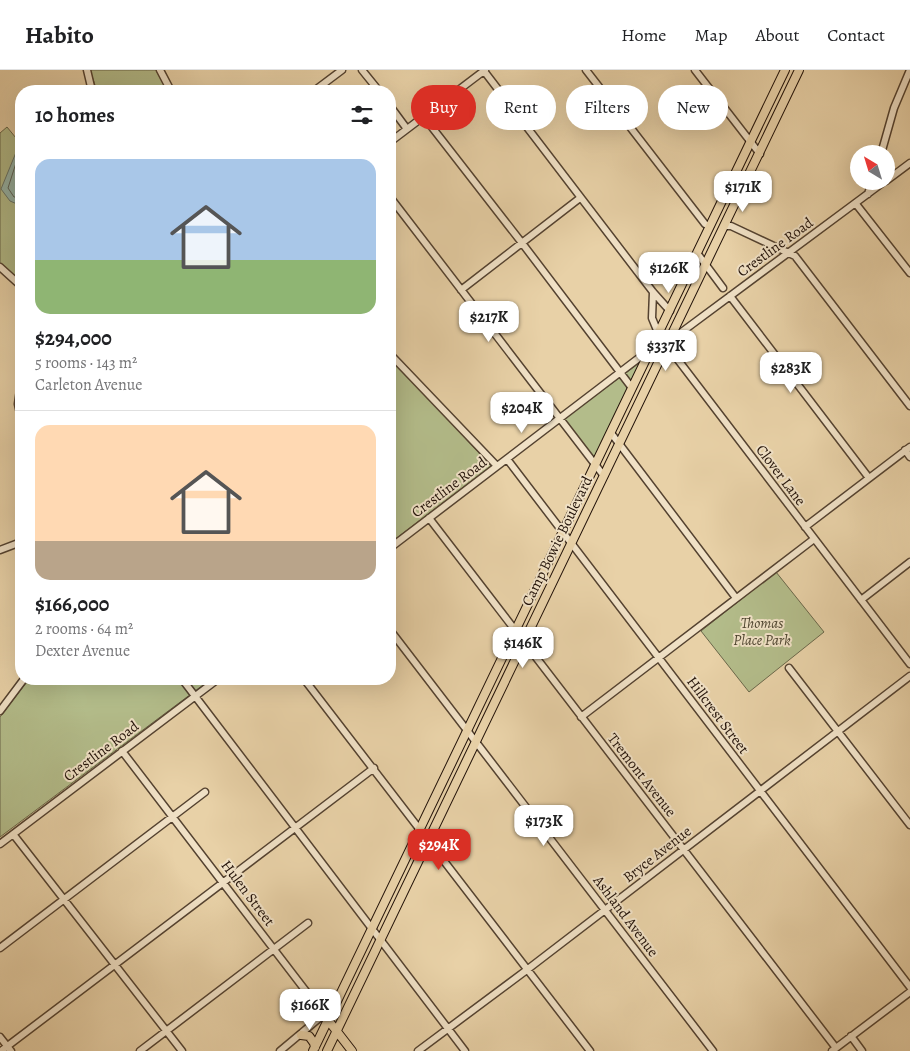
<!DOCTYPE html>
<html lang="en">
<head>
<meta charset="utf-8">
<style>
  :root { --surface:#fff; --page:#f2f2f2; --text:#202124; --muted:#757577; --line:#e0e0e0; --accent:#d93025 }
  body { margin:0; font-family:Alegreya,serif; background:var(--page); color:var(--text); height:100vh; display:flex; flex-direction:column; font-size:19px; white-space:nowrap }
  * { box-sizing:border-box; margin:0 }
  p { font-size:16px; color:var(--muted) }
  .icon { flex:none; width:28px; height:28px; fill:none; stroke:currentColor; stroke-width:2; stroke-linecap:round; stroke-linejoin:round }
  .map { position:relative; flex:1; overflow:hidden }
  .sheet { position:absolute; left:15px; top:15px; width:381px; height:600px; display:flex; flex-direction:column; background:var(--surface); border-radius:20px; box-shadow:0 5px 20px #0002 }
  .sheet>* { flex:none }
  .guide { position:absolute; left:411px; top:15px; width:424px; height:45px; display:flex; gap:10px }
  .needle { width:32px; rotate:322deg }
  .tools { position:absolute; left:850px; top:75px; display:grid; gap:10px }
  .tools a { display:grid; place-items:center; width:45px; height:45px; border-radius:50%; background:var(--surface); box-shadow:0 5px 20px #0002; font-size:25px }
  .price { position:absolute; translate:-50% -42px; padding:0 11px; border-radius:10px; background:#fff; color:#222; font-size:16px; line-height:32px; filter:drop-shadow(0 1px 2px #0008) }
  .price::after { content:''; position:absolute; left:50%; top:30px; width:15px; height:11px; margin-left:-8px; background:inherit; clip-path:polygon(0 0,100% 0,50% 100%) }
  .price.selected { background:var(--accent); color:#fff }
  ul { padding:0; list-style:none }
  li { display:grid; align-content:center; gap:10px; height:265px; padding:0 20px }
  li+li { border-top:1px solid var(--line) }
  li span { display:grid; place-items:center; height:155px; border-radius:15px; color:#555 }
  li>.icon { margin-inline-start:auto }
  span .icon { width:90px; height:90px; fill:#fffc; stroke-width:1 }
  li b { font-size:21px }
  h2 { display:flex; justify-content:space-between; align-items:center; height:60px; padding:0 20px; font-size:21px }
  .tag { padding:0 18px; border-radius:22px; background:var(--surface); box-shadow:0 5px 20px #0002; font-size:18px; line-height:45px }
  .tag.selected { background:var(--accent); color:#fff }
  header { display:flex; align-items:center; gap:30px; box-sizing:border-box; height:70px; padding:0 25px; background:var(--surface); border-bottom:1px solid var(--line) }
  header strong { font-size:24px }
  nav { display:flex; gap:28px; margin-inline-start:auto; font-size:18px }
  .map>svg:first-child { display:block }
</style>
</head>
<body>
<header>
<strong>Habito</strong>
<nav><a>Home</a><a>Map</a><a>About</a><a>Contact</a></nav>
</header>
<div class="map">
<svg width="910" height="981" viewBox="0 0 910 981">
  <rect width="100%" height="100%" fill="#e8d1a7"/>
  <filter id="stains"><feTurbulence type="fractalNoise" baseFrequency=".004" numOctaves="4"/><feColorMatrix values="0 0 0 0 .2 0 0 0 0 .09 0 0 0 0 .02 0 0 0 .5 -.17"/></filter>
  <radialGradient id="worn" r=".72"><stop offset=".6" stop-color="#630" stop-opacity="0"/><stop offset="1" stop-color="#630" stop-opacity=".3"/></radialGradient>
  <path fill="#b3bc8a" stroke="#6a674a" d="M90,0H156L167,21H95V15Z
    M7,57L16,68L21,65V212L0,194V63Z
    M390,287L491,396L390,473Z
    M642,291L594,389L564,349Z
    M776,502L824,562L749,622L701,561Z
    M29,609H211L0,767V647Z"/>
  <path fill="#97b7ab" stroke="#68756a" d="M17,80L21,81V131L17,134L10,131L1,119Z"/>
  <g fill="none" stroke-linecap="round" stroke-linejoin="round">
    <path stroke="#5c645a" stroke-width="1" d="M21,85L16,93L8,118L14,127H21"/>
    <defs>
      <path id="minor" d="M87,0L92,21
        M160,0L171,21
        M362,0L379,21
        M586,0L705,154L710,156
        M695,0L760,84
        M484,1L653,222L670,241
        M314,21L342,0
        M390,36L407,59
        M424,47L522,173L632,318
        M390,72L485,0
        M881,84L894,38L910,0
        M886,111L910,93
        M868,124L872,111
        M390,127L604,406
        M856,134L910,203
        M724,156H731L795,186L910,336
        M697,183L723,218
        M0,197L21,216
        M461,220L580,128
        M653,222L652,248L659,265L910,594
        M730,226L869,408
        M390,284L497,396
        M21,313L18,334L21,348
        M611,363L736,528
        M905,380L910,387
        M507,389L910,917
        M429,448L836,978
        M805,457L910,377
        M390,478L648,281L679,264L885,111
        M0,480L21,472
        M861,530L910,492
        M390,560L713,981
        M789,598L910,755
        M182,609L465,981
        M304,609L590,981
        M0,641L24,609
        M581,647L814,469
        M122,681L328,950
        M13,764L182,981
        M0,774L218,609
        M0,878L205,722
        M851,966L862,981
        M0,967L11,981
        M1,981L374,698
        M140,981L308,853
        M280,981L323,945
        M418,981L528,899L910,606
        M832,981L910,922"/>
      <path id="major" d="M328,950L352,981
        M301,965L309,966L314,973L315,977
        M313,981L785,0
        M327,981L799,0"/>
    </defs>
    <use href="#minor" stroke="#544230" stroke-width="9"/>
    <use href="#major" stroke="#221209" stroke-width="10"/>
    <use href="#minor" stroke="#f0e1c6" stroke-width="6"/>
    <use href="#major" stroke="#e8d1a7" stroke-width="8"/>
  </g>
  <g text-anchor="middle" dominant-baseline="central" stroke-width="4" stroke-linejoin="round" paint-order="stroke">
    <g font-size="15" fill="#221209" stroke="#f0e1c6">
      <text transform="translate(775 177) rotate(-36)">Crestline Road</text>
      <text transform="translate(781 405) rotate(53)">Clover Lane</text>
      <text transform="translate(449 417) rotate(-37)">Crestline Road</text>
      <text transform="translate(557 471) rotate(-64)">Camp Bowie Boulevard</text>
      <text transform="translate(718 645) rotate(53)">Hillcrest Street</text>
      <text transform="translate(101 681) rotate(-37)">Crestline Road</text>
      <text transform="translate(642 705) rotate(52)">Tremont Avenue</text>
      <text transform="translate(657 784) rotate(-38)">Bryce Avenue</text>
      <text transform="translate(248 823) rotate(53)">Hulen Street</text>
      <text transform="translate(626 846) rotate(53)">Ashland Avenue</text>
    </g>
    <g font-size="15" font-style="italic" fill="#4e4530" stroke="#f0e1c6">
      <text x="762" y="553">Thomas<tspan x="762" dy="17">Place Park</tspan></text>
    </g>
  </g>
  <rect width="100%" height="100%" filter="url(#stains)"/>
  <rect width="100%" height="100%" fill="url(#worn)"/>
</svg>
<div class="tools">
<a><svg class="needle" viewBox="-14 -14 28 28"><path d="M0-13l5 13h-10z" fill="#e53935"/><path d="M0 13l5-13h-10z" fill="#757577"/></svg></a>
</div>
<b class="price" style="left:743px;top:143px">$171K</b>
<b class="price" style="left:669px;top:224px">$126K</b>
<b class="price" style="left:489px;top:273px">$217K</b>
<b class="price" style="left:666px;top:302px">$337K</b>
<b class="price" style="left:791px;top:324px">$283K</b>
<b class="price" style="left:522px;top:364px">$204K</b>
<b class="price" style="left:523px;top:599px">$146K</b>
<b class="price" style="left:544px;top:777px">$173K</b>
<b class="price selected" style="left:439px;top:801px">$294K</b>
<b class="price" style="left:310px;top:961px">$166K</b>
<div class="guide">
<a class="tag selected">Buy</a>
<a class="tag">Rent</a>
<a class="tag">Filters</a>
<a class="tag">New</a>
</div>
<section class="sheet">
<h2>10 homes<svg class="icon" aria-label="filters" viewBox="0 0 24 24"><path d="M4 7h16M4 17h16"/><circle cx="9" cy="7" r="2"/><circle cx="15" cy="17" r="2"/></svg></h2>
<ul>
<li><span style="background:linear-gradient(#a9c7e8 65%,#8fb573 0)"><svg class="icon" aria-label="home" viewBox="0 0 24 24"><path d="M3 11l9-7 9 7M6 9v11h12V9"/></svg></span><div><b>$294,000</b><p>5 rooms · 143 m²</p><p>Carleton Avenue</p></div></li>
<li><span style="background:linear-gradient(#ffd9b3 75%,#b9a48a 0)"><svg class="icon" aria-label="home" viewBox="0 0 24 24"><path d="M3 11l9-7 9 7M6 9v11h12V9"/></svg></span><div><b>$166,000</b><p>2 rooms · 64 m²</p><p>Dexter Avenue</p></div></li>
</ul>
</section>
</div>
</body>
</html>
